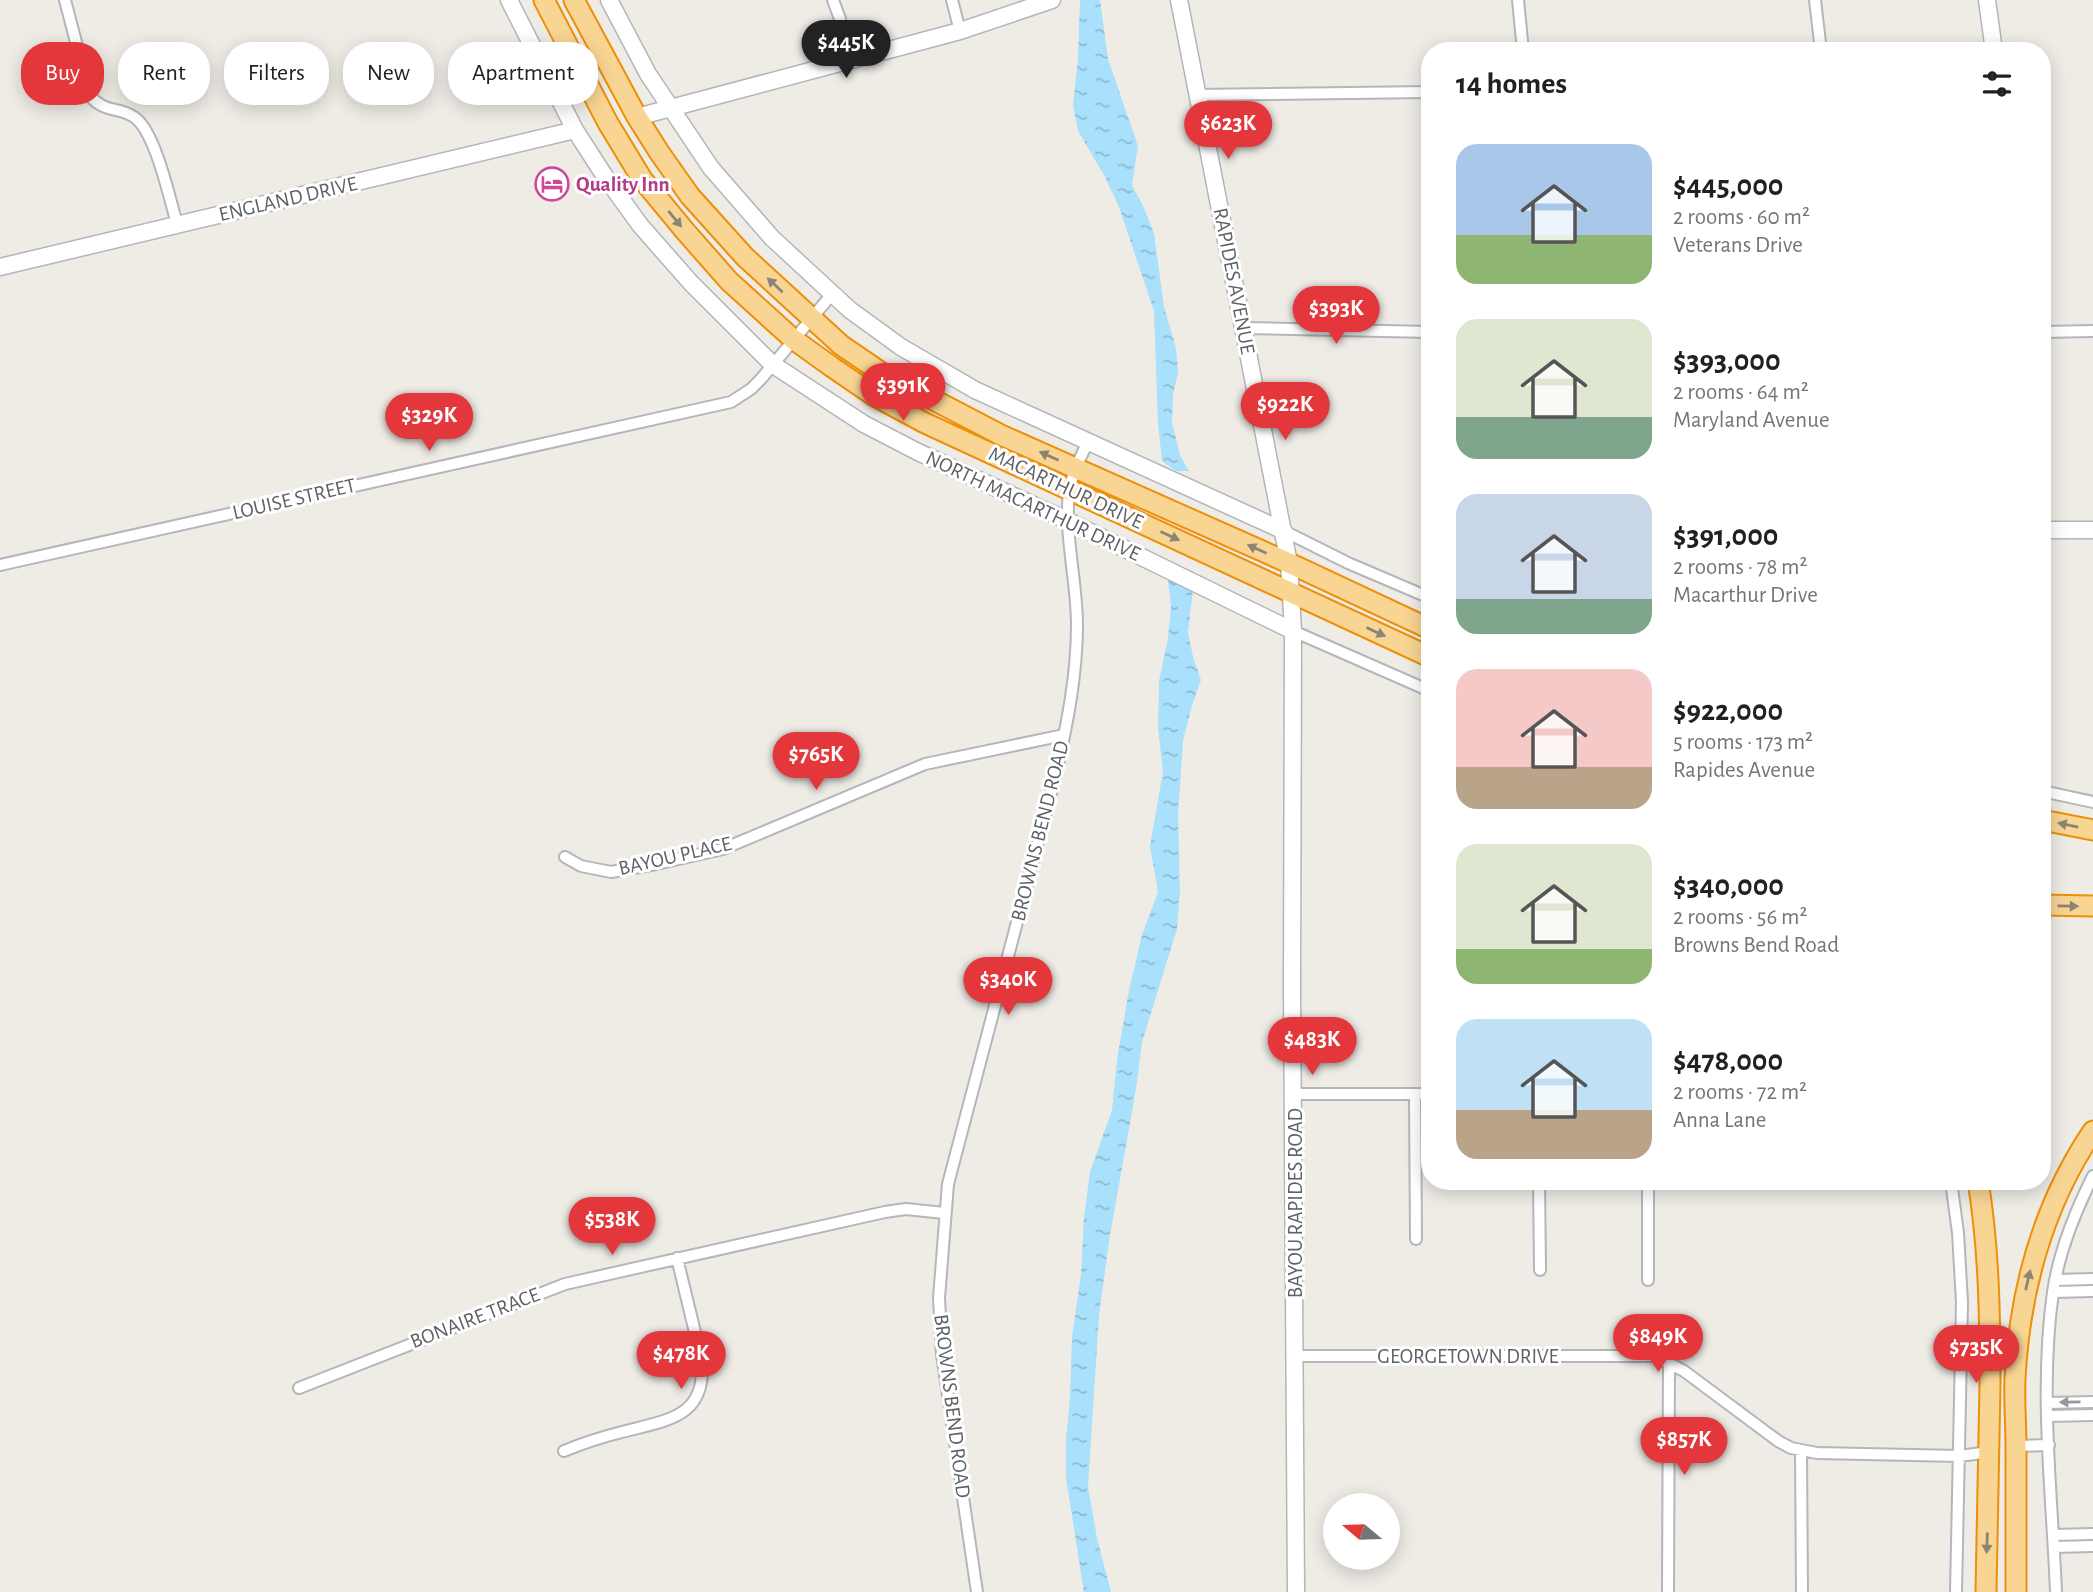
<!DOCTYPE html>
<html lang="en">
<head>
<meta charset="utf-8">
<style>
  :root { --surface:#fff; --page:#f6f6f6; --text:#202124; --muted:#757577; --accent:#e3373b }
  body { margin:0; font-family:"Alegreya Sans",sans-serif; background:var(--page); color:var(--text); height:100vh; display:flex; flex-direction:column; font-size:26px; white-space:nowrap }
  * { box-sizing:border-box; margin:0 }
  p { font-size:23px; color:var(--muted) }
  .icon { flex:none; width:38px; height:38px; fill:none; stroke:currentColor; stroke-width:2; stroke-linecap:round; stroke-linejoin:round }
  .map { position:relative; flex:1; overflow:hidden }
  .side { position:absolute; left:1421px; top:42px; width:630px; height:1148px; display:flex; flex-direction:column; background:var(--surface); border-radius:28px; box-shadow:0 4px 18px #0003 }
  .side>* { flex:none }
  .guide { position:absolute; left:21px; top:42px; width:665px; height:63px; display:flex; gap:14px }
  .needle { width:46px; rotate:289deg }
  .buttons { position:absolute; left:1323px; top:1493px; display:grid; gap:14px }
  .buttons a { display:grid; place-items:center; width:77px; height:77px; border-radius:50%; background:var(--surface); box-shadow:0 4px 18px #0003; font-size:35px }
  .price { position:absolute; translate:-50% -60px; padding:0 16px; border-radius:24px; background:var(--accent); color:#fff; font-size:23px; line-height:46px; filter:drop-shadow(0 2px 4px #0008) }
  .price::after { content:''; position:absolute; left:50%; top:42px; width:21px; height:16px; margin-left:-10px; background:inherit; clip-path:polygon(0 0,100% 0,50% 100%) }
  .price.selected { background:#222; color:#fff }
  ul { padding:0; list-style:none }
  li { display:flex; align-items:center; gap:21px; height:175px; padding:0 35px }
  li span { display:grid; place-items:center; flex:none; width:196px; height:140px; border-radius:21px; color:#555 }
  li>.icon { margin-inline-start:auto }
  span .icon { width:84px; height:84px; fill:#fffc; stroke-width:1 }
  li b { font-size:30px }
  h2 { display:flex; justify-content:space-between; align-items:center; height:84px; padding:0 35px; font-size:30px }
  .tag { padding:0 24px; border-radius:28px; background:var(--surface); box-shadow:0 4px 18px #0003; font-size:24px; line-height:63px }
  .tag.selected { background:var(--accent); color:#fff }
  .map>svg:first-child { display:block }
</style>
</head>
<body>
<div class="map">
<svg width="2093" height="1592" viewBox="0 0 2093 1592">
  <defs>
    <pattern id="water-ripples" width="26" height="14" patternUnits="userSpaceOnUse" patternTransform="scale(1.75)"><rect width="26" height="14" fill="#a9e0fc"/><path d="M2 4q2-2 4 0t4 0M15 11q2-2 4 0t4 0" fill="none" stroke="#8db9d0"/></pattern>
  </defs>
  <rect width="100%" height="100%" fill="#efece6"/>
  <path fill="url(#water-ripples)" d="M1080,0H1100L1108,59L1138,146L1132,185L1144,208L1154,233L1164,307L1176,348L1178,372L1173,395L1172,422L1180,455L1189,471H1176L1162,461L1158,424L1154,311L1119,207L1105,177L1078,131L1073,105L1078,59Z
    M1168,580L1193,589L1188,632L1193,657L1201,680L1192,705L1183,741L1178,816L1180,891L1177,929L1142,1042L1136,1089L1109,1241L1099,1315L1088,1487L1097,1538L1111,1592H1084L1066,1478V1439L1070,1398L1072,1337L1081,1274L1084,1218L1090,1172L1112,1110L1117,1060L1129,990L1142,935L1158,892L1150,846L1163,771L1158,728L1159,681L1168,638L1171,607Z"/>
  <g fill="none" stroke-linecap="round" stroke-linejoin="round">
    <defs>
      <path id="street" d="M65,0L90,96C106,114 118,106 134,117C155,130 170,200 177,224
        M833,0L840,19L833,65
        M952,0L960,31
        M1518,0L1523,51
        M1815,0L1821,51
        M1196,95L1430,92
        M1243,328L1430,332
        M2042,332L2093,331
        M1284,531L1348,563L1430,598
        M0,565L731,402L751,389L761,379L832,294
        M1293,631L1430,691
        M2042,791L2093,802
        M565,857L581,866L611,872L656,864L723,849L925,764L1064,735
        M1294,1094H1430
        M1415,1095L1416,1239
        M1539,1181L1540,1270
        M1648,1181V1280
        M1951,1181L1958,1233L1962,1302L1956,1592
        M2055,1280L2093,1279
        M2053,1292L2093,1291
        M1296,1356H1655L1684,1371L1778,1441L1791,1448L1817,1453L1960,1456L1989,1452
        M299,1388L565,1284L885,1212L906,1209L944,1213
        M2047,1403L2093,1402
        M2048,1416L2093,1415
        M2016,1446L2049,1445
        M564,1451C583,1443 602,1437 622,1432C668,1420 709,1417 701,1357L677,1258
        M1801,1451L1802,1592
        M2054,1535L2093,1534
        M2054,1547L2093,1546
        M977,1592L942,1355L939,1298L948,1184L1056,774C1067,724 1077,676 1077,625C1077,581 1064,536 1069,492C1072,474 1080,458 1088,442
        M1668,1592L1669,1362
        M2056,1592C2052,1493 2039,1391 2053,1292C2059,1251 2075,1212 2093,1176"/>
      <path id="secondary" d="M509,0L575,130L604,175L640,225L691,283L772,364L864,424L918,452L1068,521L1293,631
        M609,0L648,74L711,168L772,238L850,310L901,347L975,390L1284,531
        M1179,0L1289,563L1293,631L1292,988L1296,1592
        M1987,0L1994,51
        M637,117L960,31L1052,0
        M0,267L575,130
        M2042,530H2093"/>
      <path id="highway" d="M544,0L608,123L642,179L685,231L729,281L793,339L832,367L873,395L925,423L1430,657
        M574,0L637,117L659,152L690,196L745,257L841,345L882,373L1001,435L1289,563L1430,629
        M2042,820L2093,830
        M2042,905L2093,906
        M1978,1181C1989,1248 1990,1316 1990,1384C1989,1453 1987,1523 1986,1592
        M2016,1592C2016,1544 2016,1496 2016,1447C2016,1424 2014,1401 2015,1378C2020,1288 2043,1205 2093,1131"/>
    </defs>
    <use href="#street" stroke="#b3b6ba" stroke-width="14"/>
    <use href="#secondary" stroke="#b2b6ba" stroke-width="19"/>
    <use href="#highway" stroke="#ed8f08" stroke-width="23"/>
    <use href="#street" stroke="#fff" stroke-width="10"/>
    <use href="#secondary" stroke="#fff" stroke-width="16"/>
    <use href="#highway" stroke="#f9d593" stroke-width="19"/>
  </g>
  <defs><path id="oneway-solid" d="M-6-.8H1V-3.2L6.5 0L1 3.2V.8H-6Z" transform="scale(1.75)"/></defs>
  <g fill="#8c8474">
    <use href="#oneway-solid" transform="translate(675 219) rotate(51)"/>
    <use href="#oneway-solid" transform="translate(775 285) rotate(-137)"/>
    <use href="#oneway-solid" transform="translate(1049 456) rotate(-156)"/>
    <use href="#oneway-solid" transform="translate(1170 536) rotate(25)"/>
    <use href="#oneway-solid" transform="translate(1257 549) rotate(-156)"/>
    <use href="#oneway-solid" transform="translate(1376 632) rotate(25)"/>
    <use href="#oneway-solid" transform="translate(2068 825) rotate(-168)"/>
    <use href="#oneway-solid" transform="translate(2068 906) rotate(1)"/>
    <use href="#oneway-solid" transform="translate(2028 1280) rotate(-77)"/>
    <use href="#oneway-solid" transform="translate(1987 1543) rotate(92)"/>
  </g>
  <use fill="#96999c" href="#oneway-solid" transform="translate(2070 1402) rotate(179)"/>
  <defs>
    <symbol id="hotel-ring" viewBox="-11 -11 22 22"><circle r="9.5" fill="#fff" stroke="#d1479c" stroke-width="1.5"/><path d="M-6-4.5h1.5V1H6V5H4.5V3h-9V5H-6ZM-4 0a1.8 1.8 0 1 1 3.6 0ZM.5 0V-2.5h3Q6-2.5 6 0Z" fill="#d1479c"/></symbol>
  </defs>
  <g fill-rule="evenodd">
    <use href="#hotel-ring" x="533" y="165" width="38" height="38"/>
  </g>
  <g text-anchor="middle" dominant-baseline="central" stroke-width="6" stroke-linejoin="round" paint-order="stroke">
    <g font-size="21" font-weight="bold" fill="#b23c85" stroke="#fff" text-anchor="start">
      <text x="576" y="184">Quality Inn</text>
    </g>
    <g font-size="21" fill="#5d6266" stroke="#fff">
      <text transform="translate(288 199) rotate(-13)">ENGLAND DRIVE</text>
      <text transform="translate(1234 281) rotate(79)">RAPIDES AVENUE</text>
      <text transform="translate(1066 488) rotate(25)">MACARTHUR DRIVE</text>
      <text transform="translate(294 499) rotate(-13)">LOUISE STREET</text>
      <text transform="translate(1033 506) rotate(25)">NORTH MACARTHUR DRIVE</text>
      <text transform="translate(1040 831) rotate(-76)">BROWNS BEND ROAD</text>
      <text transform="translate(675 856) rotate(-13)">BAYOU PLACE</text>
      <text transform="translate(1295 1203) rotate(-90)">BAYOU RAPIDES ROAD</text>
      <text transform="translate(475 1318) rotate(-21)">BONAIRE TRACE</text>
      <text x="1468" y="1356">GEORGETOWN DRIVE</text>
      <text transform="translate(952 1406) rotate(83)">BROWNS BEND ROAD</text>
    </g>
  </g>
</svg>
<div class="buttons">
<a><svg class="needle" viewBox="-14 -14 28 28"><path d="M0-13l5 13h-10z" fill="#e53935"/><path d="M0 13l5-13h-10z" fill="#757577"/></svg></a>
</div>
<b class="price selected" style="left:846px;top:80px">$445K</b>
<b class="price" style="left:1228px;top:161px">$623K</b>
<b class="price" style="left:1336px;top:346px">$393K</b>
<b class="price" style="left:903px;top:423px">$391K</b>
<b class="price" style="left:1285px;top:442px">$922K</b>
<b class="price" style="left:429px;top:453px">$329K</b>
<b class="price" style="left:816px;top:792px">$765K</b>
<b class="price" style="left:1008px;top:1017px">$340K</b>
<b class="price" style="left:1312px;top:1077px">$483K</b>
<b class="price" style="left:612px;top:1257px">$538K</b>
<b class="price" style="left:1658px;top:1374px">$849K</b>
<b class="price" style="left:1976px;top:1385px">$735K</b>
<b class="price" style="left:681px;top:1391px">$478K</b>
<b class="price" style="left:1684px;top:1477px">$857K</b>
<div class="guide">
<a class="tag selected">Buy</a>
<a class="tag">Rent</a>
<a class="tag">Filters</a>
<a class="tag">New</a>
<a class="tag">Apartment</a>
</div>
<section class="side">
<h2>14 homes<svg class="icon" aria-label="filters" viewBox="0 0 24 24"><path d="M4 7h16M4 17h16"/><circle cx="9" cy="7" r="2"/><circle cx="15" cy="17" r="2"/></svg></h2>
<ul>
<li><span style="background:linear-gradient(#a9c7e8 65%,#8fb573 0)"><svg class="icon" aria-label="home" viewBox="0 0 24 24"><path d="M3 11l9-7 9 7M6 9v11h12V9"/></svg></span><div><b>$445,000</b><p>2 rooms · 60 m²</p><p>Veterans Drive</p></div></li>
<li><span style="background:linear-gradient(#dfe7d0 70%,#7fa58c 0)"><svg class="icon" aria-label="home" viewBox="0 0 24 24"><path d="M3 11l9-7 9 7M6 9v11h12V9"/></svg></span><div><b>$393,000</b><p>2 rooms · 64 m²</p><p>Maryland Avenue</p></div></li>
<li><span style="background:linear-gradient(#c9d6e8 75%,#7fa58c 0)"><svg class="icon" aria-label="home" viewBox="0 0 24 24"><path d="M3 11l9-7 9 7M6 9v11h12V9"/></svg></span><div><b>$391,000</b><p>2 rooms · 78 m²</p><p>Macarthur Drive</p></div></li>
<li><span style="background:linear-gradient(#f6c9c9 70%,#b9a48a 0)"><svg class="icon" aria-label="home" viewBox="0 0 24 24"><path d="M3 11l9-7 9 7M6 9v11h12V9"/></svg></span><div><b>$922,000</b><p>5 rooms · 173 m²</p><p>Rapides Avenue</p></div></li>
<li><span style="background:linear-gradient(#dfe7d0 75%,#8fb573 0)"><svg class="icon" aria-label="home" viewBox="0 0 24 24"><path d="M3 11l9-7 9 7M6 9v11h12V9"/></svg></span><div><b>$340,000</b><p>2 rooms · 56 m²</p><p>Browns Bend Road</p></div></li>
<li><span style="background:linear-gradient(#bfe0f5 65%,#b9a48a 0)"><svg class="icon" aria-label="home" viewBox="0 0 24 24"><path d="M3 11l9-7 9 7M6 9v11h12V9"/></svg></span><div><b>$478,000</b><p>2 rooms · 72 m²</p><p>Anna Lane</p></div></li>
</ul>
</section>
</div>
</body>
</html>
